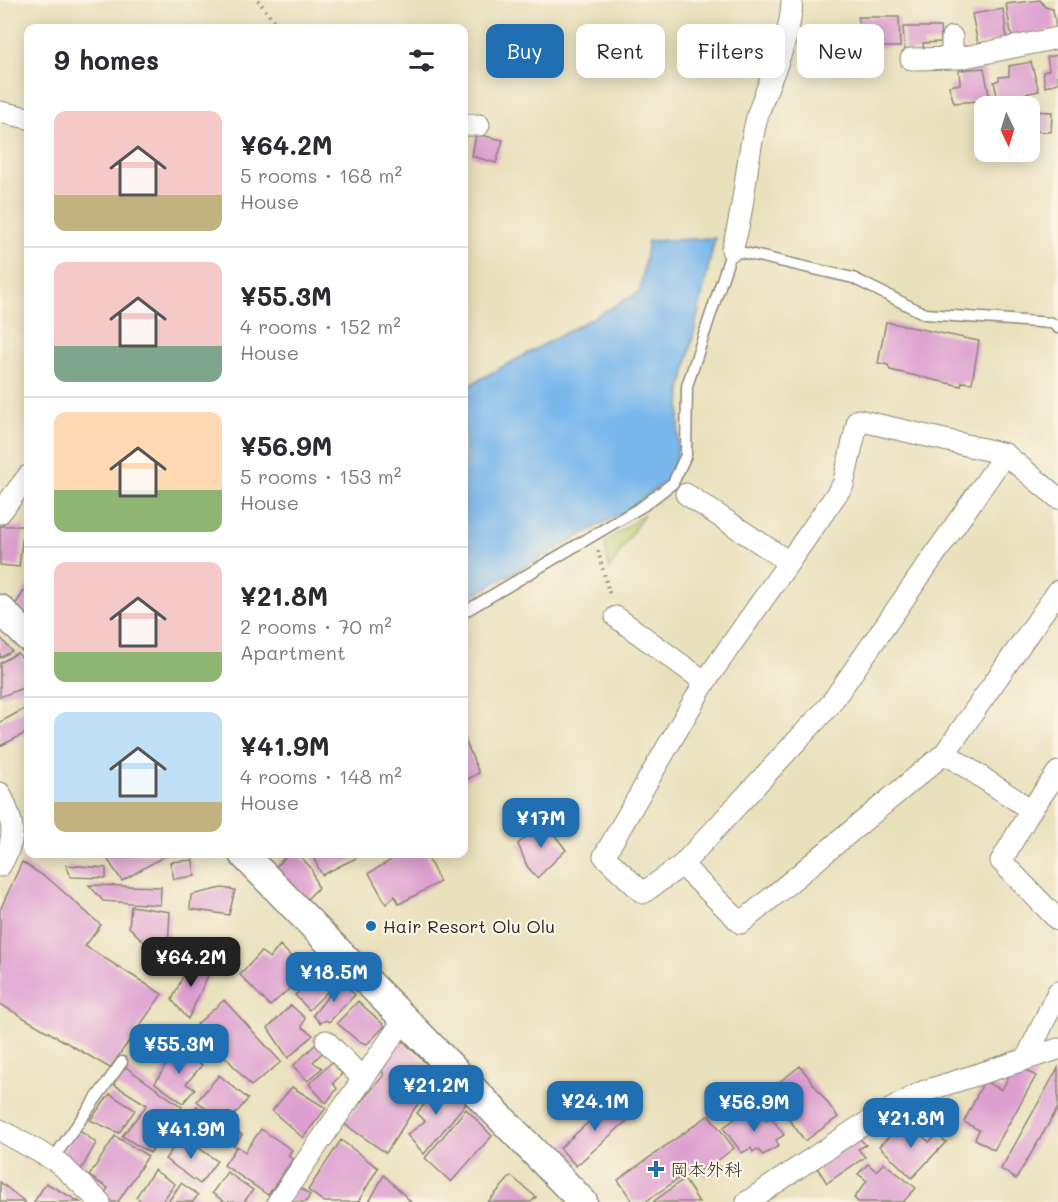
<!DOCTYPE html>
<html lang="en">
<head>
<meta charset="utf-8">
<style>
  :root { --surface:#fff; --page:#f7f7f7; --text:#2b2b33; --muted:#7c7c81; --line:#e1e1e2; --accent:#1f6fb2 }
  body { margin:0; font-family:Mali,"Klee One",sans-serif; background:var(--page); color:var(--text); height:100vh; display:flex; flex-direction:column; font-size:22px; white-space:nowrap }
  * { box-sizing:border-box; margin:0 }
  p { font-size:20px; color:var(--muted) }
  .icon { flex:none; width:33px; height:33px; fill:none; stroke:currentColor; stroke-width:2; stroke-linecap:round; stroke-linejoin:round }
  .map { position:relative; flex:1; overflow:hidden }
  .sheet { position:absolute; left:24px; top:24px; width:444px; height:834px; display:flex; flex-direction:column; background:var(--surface); border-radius:12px; box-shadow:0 3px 15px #0003 }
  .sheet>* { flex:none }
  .top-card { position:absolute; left:486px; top:24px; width:482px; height:54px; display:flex; gap:12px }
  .needle { width:39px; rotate:176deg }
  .controls { position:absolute; left:974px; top:96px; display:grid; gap:12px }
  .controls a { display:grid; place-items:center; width:66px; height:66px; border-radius:12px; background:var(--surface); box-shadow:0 3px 15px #0003; font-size:30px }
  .price { position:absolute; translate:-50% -51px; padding:0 14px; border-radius:12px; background:var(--accent); color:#fff; font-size:20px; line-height:39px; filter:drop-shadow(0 2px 3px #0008) }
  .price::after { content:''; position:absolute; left:50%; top:36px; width:18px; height:14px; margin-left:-9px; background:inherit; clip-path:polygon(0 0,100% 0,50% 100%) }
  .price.active { background:#222; color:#fff }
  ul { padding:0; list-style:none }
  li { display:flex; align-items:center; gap:18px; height:150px; padding:0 30px }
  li+li { border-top:2px solid var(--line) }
  li span { display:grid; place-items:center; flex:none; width:168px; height:120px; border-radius:12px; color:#555 }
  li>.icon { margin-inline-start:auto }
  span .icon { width:72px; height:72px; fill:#fffc; stroke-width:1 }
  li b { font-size:26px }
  h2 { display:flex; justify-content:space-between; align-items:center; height:72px; padding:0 30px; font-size:26px }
  .tag { padding:0 21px; border-radius:12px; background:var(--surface); box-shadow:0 3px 15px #0003; font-size:21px; line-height:54px }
  .tag.active { background:var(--accent); color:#fff }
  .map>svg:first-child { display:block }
</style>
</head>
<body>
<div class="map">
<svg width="1058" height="1202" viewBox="0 0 1058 1202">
  <rect width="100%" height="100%" fill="#fcf5e5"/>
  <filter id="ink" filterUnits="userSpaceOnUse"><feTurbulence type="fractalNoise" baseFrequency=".0167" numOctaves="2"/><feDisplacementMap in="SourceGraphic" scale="12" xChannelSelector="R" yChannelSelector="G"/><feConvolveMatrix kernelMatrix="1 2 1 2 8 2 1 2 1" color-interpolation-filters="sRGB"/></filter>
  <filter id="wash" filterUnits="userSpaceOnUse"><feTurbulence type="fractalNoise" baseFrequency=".008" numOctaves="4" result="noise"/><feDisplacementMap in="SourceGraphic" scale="24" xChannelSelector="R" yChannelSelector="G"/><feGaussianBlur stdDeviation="1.35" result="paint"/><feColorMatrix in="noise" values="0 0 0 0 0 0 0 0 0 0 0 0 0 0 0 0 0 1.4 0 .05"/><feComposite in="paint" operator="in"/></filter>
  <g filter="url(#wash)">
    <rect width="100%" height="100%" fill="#e9e0bc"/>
    <path fill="#bbd175" stroke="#737e50" stroke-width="1.5" d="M644,514L609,569L605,543Z"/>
    <path fill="#79b7ec" stroke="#52718c" stroke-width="1.5" d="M715,238L681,390L677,455L666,481L627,510L464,600V388L640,292L648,241Z"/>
    <g id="blocks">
      <path fill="#dd9fd0" d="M1040,0L1045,7L1053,9L1056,29L1012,39L1006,4Z
        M1003,9L1007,39L978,44L972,14Z
        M858,17H899L900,47H869L868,31H859Z
        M903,27H940L941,42L923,43L924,50L905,52Z
        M1058,55V83L1045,87L1043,72L1049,70L1047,57Z
        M1031,62L1039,91L998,100L994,82L999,80V77L1009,76V66Z
        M984,68L990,100L954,103L949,86L960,84L959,70Z
        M1029,111L1052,112L1051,132L1029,131Z
        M476,134L503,140L496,163L472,156Z
        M886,322L979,341L972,383L962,382L961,386L890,370L888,365L878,363Z
        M0,526H24L19,567L0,565Z
        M28,585V616L15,605Z
        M0,637L12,651L0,658Z
        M17,653L28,663V686L0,697V663Z
        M28,707V732L0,746V722Z
        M464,737L479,773L464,781Z
        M544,821L566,850L537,878L527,866L518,844Z
        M104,854H168L122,881Z
        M289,854H298L311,868L318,888L307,899L274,868Z
        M319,854H364L322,875L313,857Z
        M401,854H426L440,882L399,904L395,896L386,904L369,873Z
        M193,860L195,876L174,879L170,862Z
        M22,862L50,880L101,925L85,946L162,994L110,1068L0,1004V910Z
        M66,865L106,868V878L71,877Z
        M89,885L161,887L160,905L103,901Z
        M222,888L235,890L229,915L190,909L191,895Z
        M131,906L170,912L168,946L146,944L129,927Z
        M280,945L307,973L270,1006L240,975L261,952L270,958Z
        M190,961L211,969L188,1019L172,1000Z
        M320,972L334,985L309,1010L295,995Z
        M341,980L355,995L329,1022L326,1020L320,1023L313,1015Z
        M224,1000L281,1062L251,1086L197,1024Z
        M358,1001L385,1026L367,1044L358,1041L337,1023Z
        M291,1005L305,1018L302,1027L313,1035L288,1058L268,1028Z
        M401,1039L437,1074L386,1153L343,1123L384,1075L380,1067Z
        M318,1042L325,1050L313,1062L322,1068L308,1081L293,1066Z
        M177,1047L202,1065L186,1084L195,1089L183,1103L155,1083Z
        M332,1062L342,1074L333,1083L337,1089L326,1103L309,1084Z
        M124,1066L182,1107L150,1153L122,1136L147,1105L113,1084Z
        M800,1066L838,1117L805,1141L768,1091Z
        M1058,1068V1108L1016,1179L1001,1169Z
        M1023,1069L1036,1076L994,1150L975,1139L979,1130L964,1122L984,1081L1002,1090L1010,1073Z
        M219,1075L248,1099L226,1125L197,1101Z
        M443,1082L467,1102L424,1154L407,1135L425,1121L417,1113Z
        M292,1087L326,1108L303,1138L272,1111Z
        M110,1094L135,1110L119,1133L90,1120Z
        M614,1099L631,1117L576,1166L560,1148Z
        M197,1106L225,1126L218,1135L190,1115Z
        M466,1109L492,1136L451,1182L425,1158Z
        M747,1110L751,1115L760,1110L766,1121L771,1117L784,1135L776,1140L779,1146L763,1155L757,1149L753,1152L751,1148L742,1153L723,1128Z
        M709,1115L734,1148L716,1162L721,1168L705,1178L698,1165L645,1202H633L618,1180Z
        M906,1121L929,1142L937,1135L946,1142L912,1178L879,1146Z
        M78,1129L96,1143L78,1175L58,1158Z
        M261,1129L292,1150L288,1156L293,1159L268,1195L224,1165L237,1146L245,1152Z
        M236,1130L242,1135L234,1146L227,1140Z
        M115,1136L148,1156L118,1202H110L103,1196L108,1188L89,1176Z
        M182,1136L217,1161L200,1184L165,1159Z
        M858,1137L866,1145L858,1149L865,1157L827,1183L814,1163Z
        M341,1140L378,1168L358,1202H324L308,1190Z
        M884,1163L916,1188L903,1202H858L854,1198L867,1181L858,1174L868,1164L876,1171Z
        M154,1170L175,1184L162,1202H143L136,1197Z
        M227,1172L253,1190L244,1202H225L212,1193Z
        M384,1175L411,1202H369Z
        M511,1176L536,1197L531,1202H488Z
        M684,1179L699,1202H653Z
        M0,1182L25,1202H0Z
        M46,1183L80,1202H34Z
        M181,1183L198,1195L193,1202H168Z
        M298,1186L310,1195L306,1202H285Z"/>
    </g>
  </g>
  <g filter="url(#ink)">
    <use href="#blocks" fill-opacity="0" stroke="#8a8674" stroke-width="1.5"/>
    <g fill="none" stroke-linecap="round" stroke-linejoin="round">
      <defs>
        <path id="service" d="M464,612L643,506L673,483L686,455L687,386L732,250L853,278L925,314L1052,323L1058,328
          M52,1160L122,1062"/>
        <path id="minor" d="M952,58V37
          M911,59L960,58L1058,38
          M0,112L28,118
          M464,125H479
          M732,250C746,206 745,159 758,114C770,76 791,41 792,0
          M686,494L789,562
          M1058,498L1005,454L858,420L843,485L705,682L604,856L643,893L682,865L741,923L945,753L1058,591
          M0,513L28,476
          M616,617L705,682
          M945,753L1031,810
          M1058,772L1031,810L1001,861L1058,920
          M0,793C14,824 18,836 0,866
          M682,865L829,706L1005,454
          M326,1041L363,1079
          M1026,1059L1058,992
          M0,1130L59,1163L100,1202
          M278,1202L405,1018
          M747,1202L856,1129L922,1092L1058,1049"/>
        <path id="secondary" d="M0,609L28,637
          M243,854L583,1202"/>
      </defs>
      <use href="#service" stroke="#8a8674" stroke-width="13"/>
      <use href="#minor" stroke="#8a8674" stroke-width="23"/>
      <use href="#secondary" stroke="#8a8674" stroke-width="31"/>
      <path stroke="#8a8674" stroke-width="4" stroke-dasharray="1.5 4.5" stroke-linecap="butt" d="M258,0L279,28
        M598,551L610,596"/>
      <use href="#service" stroke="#fff" stroke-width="10"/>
      <use href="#minor" stroke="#fff" stroke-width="21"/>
      <use href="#secondary" stroke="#fff" stroke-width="28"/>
    </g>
  </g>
  <g fill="#1f6fb2" stroke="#fcf5e5" stroke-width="2">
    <circle cx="371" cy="926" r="6"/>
    <path d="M653 1160h6v6h6v6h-6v6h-6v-6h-6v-6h6z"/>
  </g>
  <g text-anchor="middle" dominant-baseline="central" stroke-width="4.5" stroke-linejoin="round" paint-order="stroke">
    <g font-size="18" fill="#2b2b2b" stroke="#fcf5e5" text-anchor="start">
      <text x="383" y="926">Hair Resort Olu Olu</text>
      <text x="670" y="1169">岡本外科</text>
    </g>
  </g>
</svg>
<div class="controls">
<a><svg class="needle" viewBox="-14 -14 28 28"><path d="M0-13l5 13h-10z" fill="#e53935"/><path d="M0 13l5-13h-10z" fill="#7c7c81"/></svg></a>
</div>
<b class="price" style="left:541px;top:849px">¥17M</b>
<b class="price active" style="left:191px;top:988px">¥64.2M</b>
<b class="price" style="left:334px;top:1003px">¥18.5M</b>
<b class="price" style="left:179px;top:1075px">¥55.3M</b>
<b class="price" style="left:436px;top:1116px">¥21.2M</b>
<b class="price" style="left:595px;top:1132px">¥24.1M</b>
<b class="price" style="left:754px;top:1133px">¥56.9M</b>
<b class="price" style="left:911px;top:1149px">¥21.8M</b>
<b class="price" style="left:191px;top:1160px">¥41.9M</b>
<div class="top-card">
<a class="tag active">Buy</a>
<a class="tag">Rent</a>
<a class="tag">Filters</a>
<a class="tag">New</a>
</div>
<section class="sheet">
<h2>9 homes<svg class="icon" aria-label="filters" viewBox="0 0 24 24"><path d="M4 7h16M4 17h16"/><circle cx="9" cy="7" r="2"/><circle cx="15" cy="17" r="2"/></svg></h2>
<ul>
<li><span style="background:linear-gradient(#f6c9c9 70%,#c2b280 0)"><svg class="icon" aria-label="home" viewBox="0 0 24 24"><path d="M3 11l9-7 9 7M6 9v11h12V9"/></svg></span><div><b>¥64.2M</b><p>5 rooms · 168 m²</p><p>House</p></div></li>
<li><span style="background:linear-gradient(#f6c9c9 70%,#7fa58c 0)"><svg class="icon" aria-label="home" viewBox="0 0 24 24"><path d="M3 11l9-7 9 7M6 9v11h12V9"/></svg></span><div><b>¥55.3M</b><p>4 rooms · 152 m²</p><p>House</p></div></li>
<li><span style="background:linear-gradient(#ffd9b3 65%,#8fb573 0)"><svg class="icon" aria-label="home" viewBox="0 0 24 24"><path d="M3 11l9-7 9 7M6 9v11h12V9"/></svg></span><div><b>¥56.9M</b><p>5 rooms · 153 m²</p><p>House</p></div></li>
<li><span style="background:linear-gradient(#f6c9c9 75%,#8fb573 0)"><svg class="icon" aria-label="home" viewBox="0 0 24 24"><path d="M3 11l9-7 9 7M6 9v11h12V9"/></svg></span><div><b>¥21.8M</b><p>2 rooms · 70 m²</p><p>Apartment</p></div></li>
<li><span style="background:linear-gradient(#bfe0f5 75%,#c2b280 0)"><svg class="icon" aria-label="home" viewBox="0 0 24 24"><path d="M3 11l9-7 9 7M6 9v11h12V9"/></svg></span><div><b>¥41.9M</b><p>4 rooms · 148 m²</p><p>House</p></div></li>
</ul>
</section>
</div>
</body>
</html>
